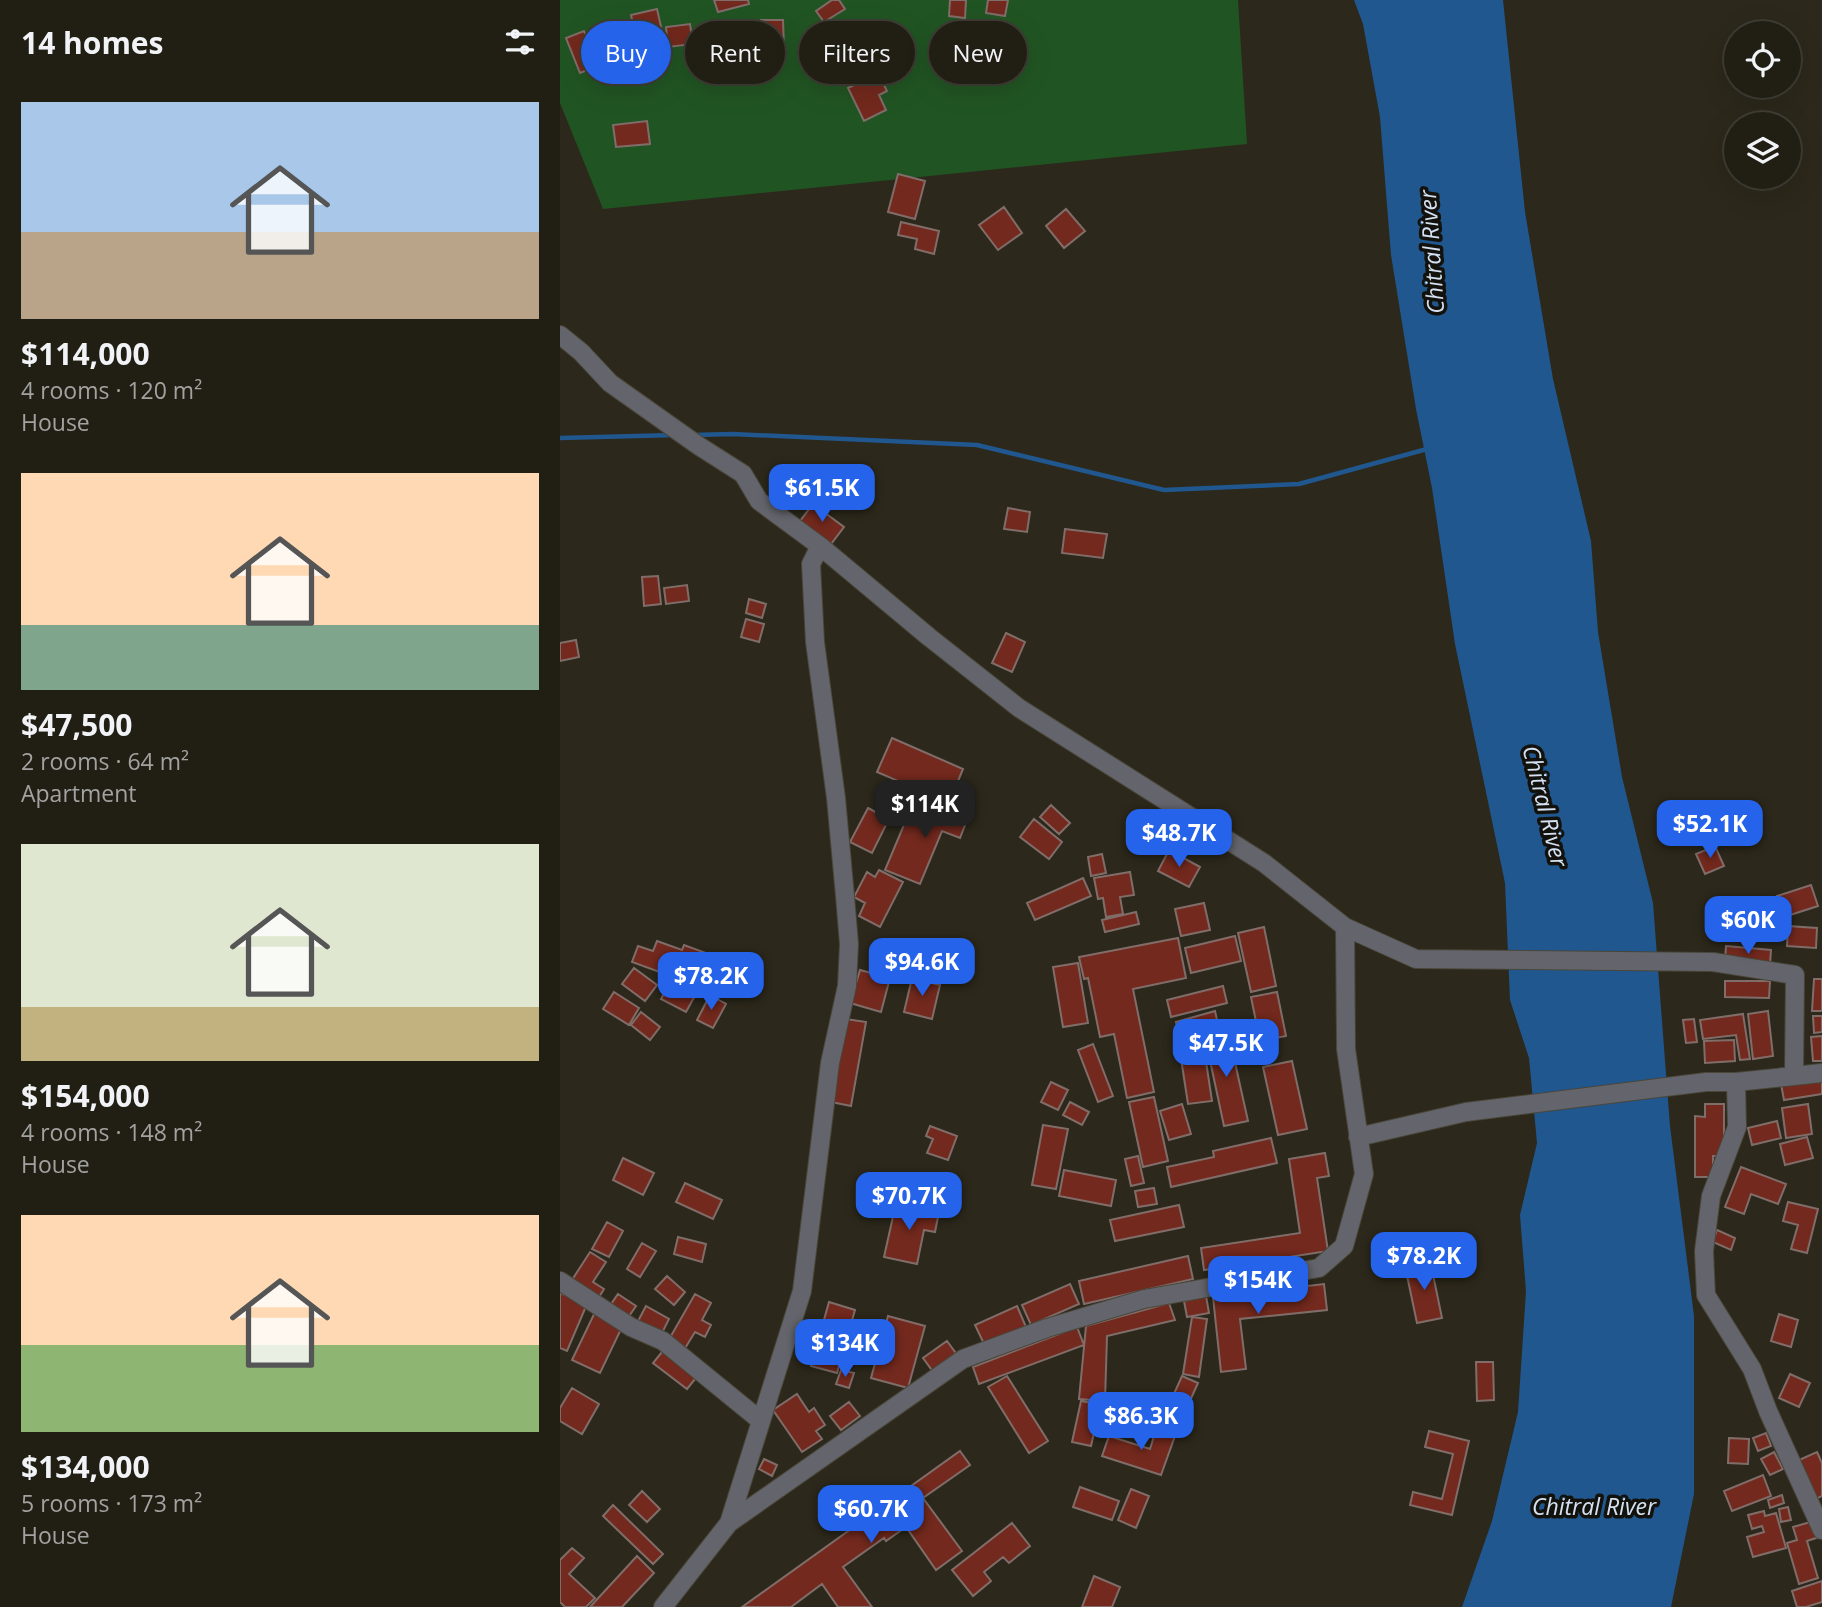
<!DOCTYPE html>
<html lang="en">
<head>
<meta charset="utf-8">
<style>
  :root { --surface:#211e14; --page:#2d2b22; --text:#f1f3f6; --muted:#a2a2a0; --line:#3e3c34; --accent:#2563eb }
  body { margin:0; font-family:"Open Sans",sans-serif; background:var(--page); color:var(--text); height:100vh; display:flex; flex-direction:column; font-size:26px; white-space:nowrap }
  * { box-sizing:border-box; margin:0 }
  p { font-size:23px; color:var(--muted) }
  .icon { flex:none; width:38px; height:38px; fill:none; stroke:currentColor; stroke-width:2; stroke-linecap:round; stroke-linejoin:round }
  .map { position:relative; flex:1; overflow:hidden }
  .panel { display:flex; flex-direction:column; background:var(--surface); width:560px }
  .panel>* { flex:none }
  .banner { position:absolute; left:21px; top:21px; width:665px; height:63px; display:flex; gap:14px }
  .controls { position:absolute; left:1164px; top:21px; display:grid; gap:14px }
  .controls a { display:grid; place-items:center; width:77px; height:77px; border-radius:50%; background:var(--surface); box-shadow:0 7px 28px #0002,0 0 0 2px var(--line); font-size:35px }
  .price { position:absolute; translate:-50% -60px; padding:0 16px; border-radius:14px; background:var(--accent); color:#fff; font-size:23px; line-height:46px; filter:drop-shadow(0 2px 4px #0008) }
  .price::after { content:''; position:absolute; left:50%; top:42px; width:21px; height:16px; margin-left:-10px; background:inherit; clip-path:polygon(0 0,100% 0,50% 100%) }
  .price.current { background:#222; color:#fff }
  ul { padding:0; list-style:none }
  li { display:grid; align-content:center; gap:14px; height:371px; padding:0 21px }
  li span { display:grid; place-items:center; height:217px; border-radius:0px; color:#555 }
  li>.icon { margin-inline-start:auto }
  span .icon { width:126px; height:126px; fill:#fffc; stroke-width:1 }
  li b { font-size:30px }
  h2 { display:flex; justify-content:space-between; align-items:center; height:84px; padding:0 21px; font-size:30px }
  .chip { padding:0 24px; border-radius:32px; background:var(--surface); box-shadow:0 7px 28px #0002,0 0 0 2px var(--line); font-size:24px; line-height:63px }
  .chip.current { background:var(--accent); color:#fff }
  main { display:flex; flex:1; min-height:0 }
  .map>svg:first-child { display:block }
</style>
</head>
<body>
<main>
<section class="panel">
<h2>14 homes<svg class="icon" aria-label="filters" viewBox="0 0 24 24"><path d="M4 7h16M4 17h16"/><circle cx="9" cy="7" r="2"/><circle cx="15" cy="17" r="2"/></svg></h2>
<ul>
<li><span style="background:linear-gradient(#a9c7e8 60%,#b9a48a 0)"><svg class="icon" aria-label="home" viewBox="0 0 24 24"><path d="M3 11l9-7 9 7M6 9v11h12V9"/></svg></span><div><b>$114,000</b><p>4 rooms · 120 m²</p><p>House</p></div></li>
<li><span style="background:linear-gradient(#ffd9b3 70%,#7fa58c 0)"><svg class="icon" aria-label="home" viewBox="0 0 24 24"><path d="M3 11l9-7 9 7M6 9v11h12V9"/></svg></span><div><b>$47,500</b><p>2 rooms · 64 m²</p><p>Apartment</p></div></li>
<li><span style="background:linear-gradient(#dfe7d0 75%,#c2b280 0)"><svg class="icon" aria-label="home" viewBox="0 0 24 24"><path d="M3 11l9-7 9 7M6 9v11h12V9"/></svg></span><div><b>$154,000</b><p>4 rooms · 148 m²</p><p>House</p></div></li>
<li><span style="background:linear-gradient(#ffd9b3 60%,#8fb573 0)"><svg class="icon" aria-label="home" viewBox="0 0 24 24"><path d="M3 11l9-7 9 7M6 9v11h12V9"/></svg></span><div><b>$134,000</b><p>5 rooms · 173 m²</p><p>House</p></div></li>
</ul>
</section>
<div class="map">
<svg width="1262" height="1607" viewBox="0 0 1262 1607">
  <rect width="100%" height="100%" fill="#2c281b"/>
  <path fill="#215423" d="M0,0H678L687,144L43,209L0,103Z"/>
  <path fill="#21578f" d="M794,0H943L965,212L993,379L1031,541L1038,632L1062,777L1093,903L1110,1126L1134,1316V1494L1111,1607H902L932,1521L958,1412L966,1291L960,1215L977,1143L969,1058L950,1000L945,883L895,644L872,488L856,409L831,255L820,117L803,24Z"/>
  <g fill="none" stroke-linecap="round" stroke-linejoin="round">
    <path stroke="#21578f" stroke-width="4.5" d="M134,435L172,434L417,445L604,490L739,484L867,449
      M0,438L115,435"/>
  </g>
  <path fill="#73291d" stroke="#806d69" stroke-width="2" d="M154,0H188L189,4L158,12Z
    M272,0H279L285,9L264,22L256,11Z
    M390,0H406L405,18L389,16Z
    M428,0H448L445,16L426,13Z
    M97,9L102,31L76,37L71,15Z
    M201,20H223L224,48H202Z
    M130,24L133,44L108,47L106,27Z
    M24,31L34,57L47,52L51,61L20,73L6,38Z
    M266,49L289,58L283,74L260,66Z
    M318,73L327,91L319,95L326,110L304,121L288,88Z
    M87,121L90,144L56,147L53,125Z
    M338,174L365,181L355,219L328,212Z
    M444,207L462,233L438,250L419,225Z
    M506,209L525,231L504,248L486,226Z
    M341,222L379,231L374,254L355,249L357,239L338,235Z
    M253,504L284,527L271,544L240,521Z
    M448,508L470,512L467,532L444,529Z
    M505,529L547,534L543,558L502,553Z
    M98,576L101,604L84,606L82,577Z
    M127,585L129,601L106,604L104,588Z
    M189,599L206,604L202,618L186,613Z
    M186,619L204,624L199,642L181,637Z
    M446,633L465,642L452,672L432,663Z
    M16,640L19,657L0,661V643Z
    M332,738L403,769L389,803L317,772Z
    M394,797L413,805L400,838L382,831L360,884L325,870L351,808L384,822Z
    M491,805L510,823L499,834L480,817Z
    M308,808L329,819L312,853L290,842Z
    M474,819L502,842L489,859L460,837Z
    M1155,846L1164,866L1145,874L1136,854Z
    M609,850L640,867L629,887L598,871Z
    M542,854L546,873L531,876L528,857Z
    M319,870L343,882L320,927L299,916L305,903L294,897L307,872L315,877Z
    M570,872L574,895L560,897L563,914L546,917L543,898L538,899L534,878Z
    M523,878L531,896L475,920L467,903Z
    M1251,885L1258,906L1224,917L1217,896Z
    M644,903L650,930L621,936L615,909Z
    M576,912L579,924L545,932L542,920Z
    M1228,926L1257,928L1256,948L1227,946Z
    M704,927L716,986L691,992L678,933Z
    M675,936L681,961L631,973L625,948Z
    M618,938L626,978L573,989L594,1092L567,1098L554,1034L540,1037L528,978L524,979L519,957Z
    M97,941L122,950L124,945L146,953L135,985L72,962L78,946L93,951Z
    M1166,946L1211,950L1210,965L1165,961Z
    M518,963L528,1023L503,1027L493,967Z
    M74,968L97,985L85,1001L62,984Z
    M300,970L330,978L321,1012L290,1003Z
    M352,978L380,985L372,1019L344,1012Z
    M1254,979H1262V1011H1252Z
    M111,980L136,994L126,1012L101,999Z
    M1165,981H1210L1209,998L1165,997Z
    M663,986L667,1003L611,1017L607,1000Z
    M54,992L79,1008L69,1025L43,1009Z
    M717,992L726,1036L700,1041L691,997Z
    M150,995L166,1004L153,1028L137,1020Z
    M655,1011L657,1020L618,1030L616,1022Z
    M1208,1011L1213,1056L1193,1059L1188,1014Z
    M81,1012L100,1027L90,1040L71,1025Z
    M1183,1014L1190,1059L1180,1060L1176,1035L1143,1039L1140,1020Z
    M1253,1016H1262V1032L1254,1033Z
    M286,1019L306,1022L291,1106L271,1102Z
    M1134,1019L1137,1042L1126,1043L1123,1020Z
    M668,1031L688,1121L664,1126L645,1037Z
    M642,1035L652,1101L628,1104L618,1039Z
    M1262,1036V1061H1253L1251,1037Z
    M1174,1040L1175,1061L1145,1063L1144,1041Z
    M533,1044L553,1096L538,1102L518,1050Z
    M732,1061L747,1129L718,1135L703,1067Z
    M1262,1078V1094L1224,1100L1221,1084Z
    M491,1082L508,1090L498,1110L481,1102Z
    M594,1097L608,1161L583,1167L569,1102Z
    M510,1102L529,1112L522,1125L503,1115Z
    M622,1104L631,1134L609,1140L600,1111Z
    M1145,1104H1164V1156H1153V1177H1135V1116L1145,1117Z
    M1248,1104L1252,1134L1226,1138L1222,1108Z
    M1217,1121L1221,1138L1192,1145L1188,1128Z
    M483,1125L508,1129L496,1189L472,1185Z
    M370,1126L397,1136L388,1160L367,1153L373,1139L366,1136Z
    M1247,1137L1253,1158L1225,1165L1220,1144Z
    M711,1138L717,1163L611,1187L607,1167L654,1157L653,1151Z
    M765,1153L769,1176L757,1178L768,1251L644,1270L641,1248L740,1233L729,1159Z
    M578,1156L584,1183L571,1186L565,1159Z
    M63,1158L94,1173L83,1195L53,1180Z
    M1181,1167L1226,1184L1218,1204L1191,1194L1184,1214L1165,1207Z
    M504,1170L556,1180L551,1206L499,1196Z
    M125,1183L162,1200L153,1219L116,1202Z
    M594,1188L597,1204L578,1207L575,1191Z
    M1228,1202L1258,1209L1247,1253L1231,1249L1238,1225L1223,1221Z
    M336,1203L379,1212L375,1232L364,1230L357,1264L324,1257Z
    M619,1205L624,1227L555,1241L550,1220Z
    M47,1222L63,1231L49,1257L32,1249Z
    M1157,1230L1175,1238L1171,1250L1153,1242Z
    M118,1237L146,1244L142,1262L114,1254Z
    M82,1243L96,1251L80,1277L67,1269Z
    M30,1252L46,1262L33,1282L44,1289L39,1297L12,1280Z
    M628,1256L633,1279L524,1304L519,1281Z
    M870,1260L882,1318L857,1323L845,1266Z
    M107,1276L125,1292L114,1305L95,1289Z
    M510,1284L519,1304L471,1325L462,1305Z
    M764,1284L767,1310L680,1319L686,1369L661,1372L653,1297Z
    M0,1293L27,1304L7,1351L0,1348Z
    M58,1294L76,1306L67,1319L49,1307Z
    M135,1294L151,1303L142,1320L151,1325L145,1337L135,1332L124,1350L108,1341Z
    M646,1296L649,1313L627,1317L624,1301Z
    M269,1302L295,1310L277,1373L251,1366Z
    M609,1303L615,1320L547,1336L545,1401L519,1399L526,1326Z
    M86,1306L109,1319L101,1335L77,1323Z
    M457,1306L466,1327L425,1346L415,1325Z
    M36,1310L64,1323L40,1373L12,1360Z
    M1219,1314L1238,1320L1231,1347L1211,1341Z
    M328,1316L365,1326L348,1388L311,1378Z
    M632,1317L647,1319L639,1377L623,1374Z
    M517,1327L524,1345L419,1384L413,1367Z
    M311,1334L320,1336L314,1360L305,1357Z
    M387,1341L398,1356L374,1373L363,1358Z
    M106,1347L140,1373L127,1389L93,1363Z
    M916,1362H933L934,1400L917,1401Z
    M281,1370L294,1373L289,1388L276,1384Z
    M1230,1374L1250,1383L1239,1407L1219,1398Z
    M447,1376L488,1441L469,1453L428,1387Z
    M622,1376L638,1383L615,1434L599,1427Z
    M12,1388L39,1404L22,1434L0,1421V1408Z
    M237,1394L249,1412L254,1408L265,1425L256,1431L262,1439L242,1452L213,1410Z
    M521,1401L543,1405L541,1416H538L531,1446L512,1442Z
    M289,1402L300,1416L281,1430L270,1416Z
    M596,1430L615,1436L601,1475L542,1456L549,1436L590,1449Z
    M869,1431L909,1441L892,1515L850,1505L853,1492L882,1499L893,1454L865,1447Z
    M1206,1433L1211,1446L1198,1451L1193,1438Z
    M1169,1438L1189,1439L1188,1464L1168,1463Z
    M400,1451L410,1465L363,1498L402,1551L376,1570L346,1527L326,1541L324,1538L283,1567L312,1607H278L262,1584L231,1607H182Z
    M1214,1452L1223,1469L1210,1475L1201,1459Z
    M1257,1452L1262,1463V1496L1256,1499L1239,1460Z
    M204,1459L217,1465L212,1476L199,1469Z
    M1203,1475L1211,1496L1172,1511L1164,1491Z
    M520,1487L559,1501L552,1520L513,1507Z
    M571,1489L589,1496L576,1528L558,1520Z
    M82,1491L100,1509L87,1522L69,1505Z
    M1222,1495L1224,1503L1210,1508L1208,1500Z
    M53,1505L103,1554L93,1564L43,1516Z
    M1228,1507L1231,1520L1221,1522L1219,1509Z
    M1204,1511L1205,1516L1216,1513L1226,1548L1193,1557L1187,1537L1204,1532L1202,1526L1192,1529L1188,1515Z
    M1254,1521L1259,1537L1247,1541L1258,1578L1239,1584L1227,1543L1237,1540L1233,1527Z
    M452,1523L470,1546L449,1563L443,1557L424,1572L431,1581L413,1596L392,1570Z
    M12,1548L24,1558L9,1574L35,1598L26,1607H5L0,1602V1560Z
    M77,1556L94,1573L62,1607H30Z
    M534,1576L560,1587L552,1607H522Z
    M1262,1581V1602L1246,1607H1237L1232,1591Z"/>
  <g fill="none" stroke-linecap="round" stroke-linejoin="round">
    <defs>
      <path id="minor" d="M0,335L21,352L50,383L139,446L183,474L199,501L260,546L369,637L459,708L704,863L785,927L856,959L1153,962L1235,975L1234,1076L1262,1073
        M1176,1082L1177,1127L1151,1196L1144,1251L1146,1295L1192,1369L1208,1411L1262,1530
        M798,1137L906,1112L1146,1082H1176L1234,1076
        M0,1281L71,1327L103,1341L201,1421
        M169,1523L242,1291L270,1063L287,986L289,944L285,896L276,798L255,642L251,564L260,546
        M103,1607L169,1523L403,1359L487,1328L584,1299L759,1268L784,1246L804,1174L786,1049L785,927"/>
    </defs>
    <use href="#minor" stroke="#494639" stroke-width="20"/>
    <use href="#minor" stroke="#64656c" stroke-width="18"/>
  </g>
  <g text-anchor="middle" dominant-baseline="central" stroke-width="7" stroke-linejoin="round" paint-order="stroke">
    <g font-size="23" font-style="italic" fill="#d3e1f2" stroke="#13110b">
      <text transform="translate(871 252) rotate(-94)">Chitral River</text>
      <text transform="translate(986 806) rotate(76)">Chitral River</text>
      <text x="1034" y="1506">Chitral River</text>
    </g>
  </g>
</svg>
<div class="controls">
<a><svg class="icon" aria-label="locate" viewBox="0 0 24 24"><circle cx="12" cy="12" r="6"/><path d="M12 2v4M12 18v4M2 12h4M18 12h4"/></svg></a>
<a><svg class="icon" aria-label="layers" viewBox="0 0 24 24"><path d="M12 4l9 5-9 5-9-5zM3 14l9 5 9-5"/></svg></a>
</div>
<b class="price" style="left:262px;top:524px">$61.5K</b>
<b class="price current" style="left:365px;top:840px">$114K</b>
<b class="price" style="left:1150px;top:860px">$52.1K</b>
<b class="price" style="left:619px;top:869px">$48.7K</b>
<b class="price" style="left:1188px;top:956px">$60K</b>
<b class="price" style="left:362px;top:998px">$94.6K</b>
<b class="price" style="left:151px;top:1012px">$78.2K</b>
<b class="price" style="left:666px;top:1079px">$47.5K</b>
<b class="price" style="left:349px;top:1232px">$70.7K</b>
<b class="price" style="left:864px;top:1292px">$78.2K</b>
<b class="price" style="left:698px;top:1316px">$154K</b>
<b class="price" style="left:285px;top:1379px">$134K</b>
<b class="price" style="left:581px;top:1452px">$86.3K</b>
<b class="price" style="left:311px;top:1545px">$60.7K</b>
<div class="banner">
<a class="chip current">Buy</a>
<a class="chip">Rent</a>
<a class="chip">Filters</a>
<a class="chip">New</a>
</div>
</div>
</main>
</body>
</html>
